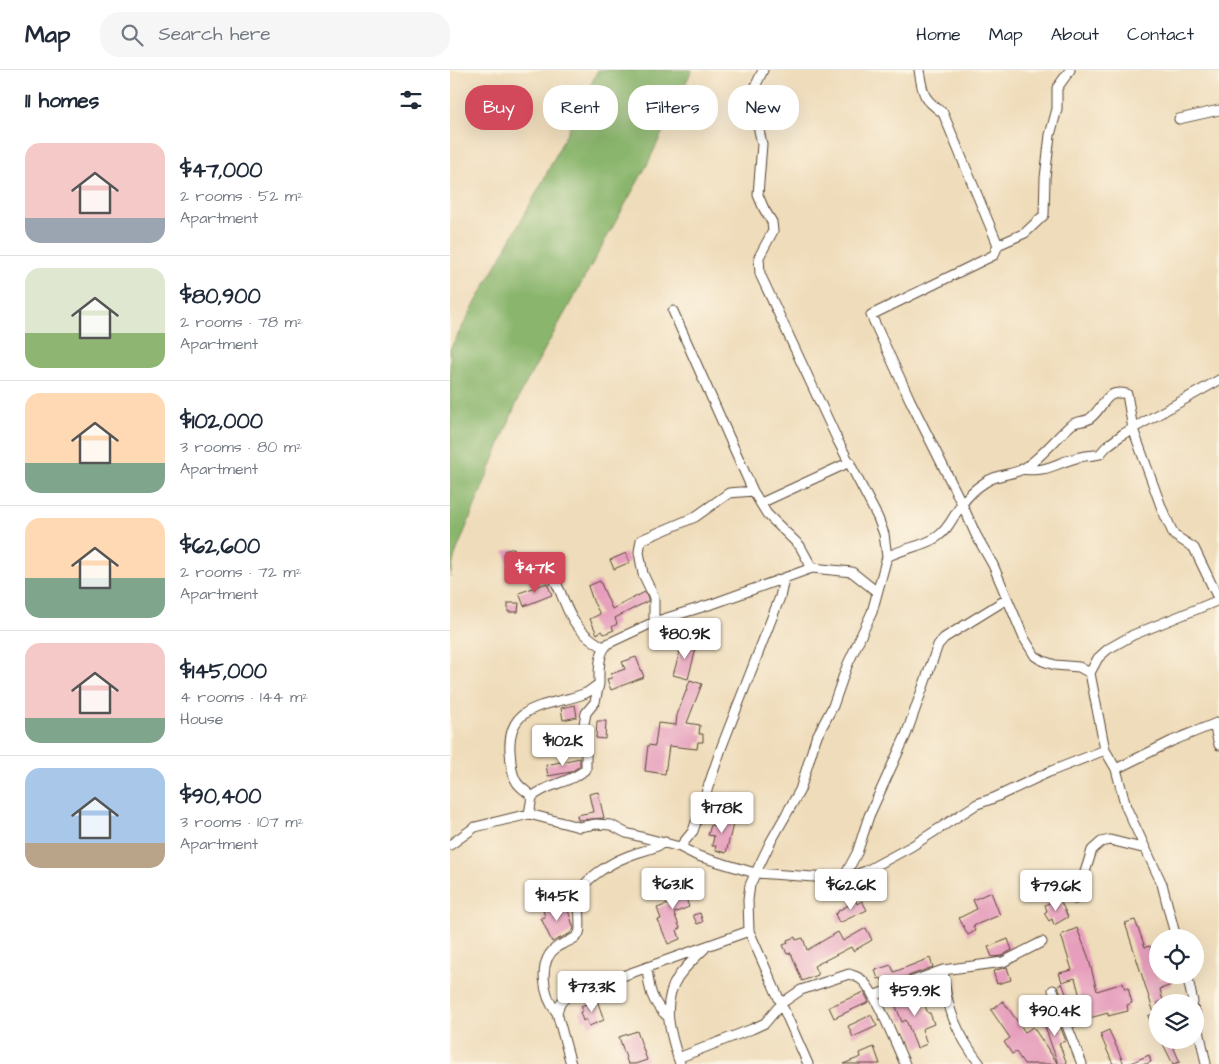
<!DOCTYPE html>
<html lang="en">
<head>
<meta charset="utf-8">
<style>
  :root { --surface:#fff; --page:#f6f6f7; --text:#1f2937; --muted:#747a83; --line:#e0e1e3; --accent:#d1495b }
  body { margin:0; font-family:"Architects Daughter",sans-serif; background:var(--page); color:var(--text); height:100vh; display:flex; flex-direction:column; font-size:19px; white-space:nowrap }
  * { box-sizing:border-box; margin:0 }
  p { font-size:16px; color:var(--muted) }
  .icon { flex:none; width:28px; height:28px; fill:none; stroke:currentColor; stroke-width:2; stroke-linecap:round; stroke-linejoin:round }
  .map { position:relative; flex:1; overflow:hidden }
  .sheet { display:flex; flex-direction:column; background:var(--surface); width:450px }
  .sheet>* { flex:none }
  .banner { position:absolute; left:15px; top:15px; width:475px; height:45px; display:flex; gap:10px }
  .fabs { position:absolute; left:699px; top:859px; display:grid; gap:10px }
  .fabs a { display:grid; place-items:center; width:55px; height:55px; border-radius:50%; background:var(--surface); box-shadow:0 5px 20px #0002; font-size:25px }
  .price { position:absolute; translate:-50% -42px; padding:0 11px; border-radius:5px; background:#fff; color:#222; font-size:16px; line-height:32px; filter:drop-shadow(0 1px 2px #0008) }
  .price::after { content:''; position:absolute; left:50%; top:30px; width:15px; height:11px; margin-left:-8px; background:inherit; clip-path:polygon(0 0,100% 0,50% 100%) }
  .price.on { background:var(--accent); color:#fff }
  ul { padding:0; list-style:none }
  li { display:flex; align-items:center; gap:15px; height:125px; padding:0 25px }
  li+li { border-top:1px solid var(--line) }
  li span { display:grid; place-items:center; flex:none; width:140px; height:100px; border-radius:15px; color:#555 }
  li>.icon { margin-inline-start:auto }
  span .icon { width:60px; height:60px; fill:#fffc; stroke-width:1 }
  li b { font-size:21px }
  h2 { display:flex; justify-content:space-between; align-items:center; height:60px; padding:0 25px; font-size:21px }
  .pill { padding:0 18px; border-radius:20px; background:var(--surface); box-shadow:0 5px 20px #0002; font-size:18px; line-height:45px }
  .pill.on { background:var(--accent); color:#fff }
  header { display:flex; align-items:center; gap:30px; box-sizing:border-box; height:70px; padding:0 25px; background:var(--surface); border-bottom:1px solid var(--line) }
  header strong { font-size:24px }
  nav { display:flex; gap:28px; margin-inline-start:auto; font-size:18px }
  .search { width:350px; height:45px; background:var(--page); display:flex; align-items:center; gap:12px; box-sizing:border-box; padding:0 18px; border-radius:20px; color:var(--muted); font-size:19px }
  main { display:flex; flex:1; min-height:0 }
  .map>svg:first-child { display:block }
</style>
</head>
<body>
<header>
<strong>Map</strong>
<div class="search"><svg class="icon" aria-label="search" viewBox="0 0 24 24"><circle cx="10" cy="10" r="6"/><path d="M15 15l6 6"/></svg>Search here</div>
<nav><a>Home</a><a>Map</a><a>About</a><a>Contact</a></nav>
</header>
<main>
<section class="sheet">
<h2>11 homes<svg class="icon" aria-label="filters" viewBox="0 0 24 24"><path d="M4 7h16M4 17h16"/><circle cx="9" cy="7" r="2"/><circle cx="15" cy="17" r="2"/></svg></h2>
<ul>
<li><span style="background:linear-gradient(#f6c9c9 75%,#9aa5b1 0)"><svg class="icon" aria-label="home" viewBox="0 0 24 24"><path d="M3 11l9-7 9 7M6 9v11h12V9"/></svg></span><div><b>$47,000</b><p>2 rooms · 52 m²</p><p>Apartment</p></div></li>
<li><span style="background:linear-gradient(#dfe7d0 65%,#8fb573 0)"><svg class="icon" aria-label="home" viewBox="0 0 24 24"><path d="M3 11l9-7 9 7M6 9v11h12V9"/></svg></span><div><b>$80,900</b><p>2 rooms · 78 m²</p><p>Apartment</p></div></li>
<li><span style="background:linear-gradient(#ffd9b3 70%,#7fa58c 0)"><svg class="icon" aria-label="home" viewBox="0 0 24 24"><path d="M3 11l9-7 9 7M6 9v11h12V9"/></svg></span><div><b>$102,000</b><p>3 rooms · 80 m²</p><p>Apartment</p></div></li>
<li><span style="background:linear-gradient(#ffd9b3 60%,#7fa58c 0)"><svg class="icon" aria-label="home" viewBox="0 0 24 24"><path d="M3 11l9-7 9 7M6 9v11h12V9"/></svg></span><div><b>$62,600</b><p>2 rooms · 72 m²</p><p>Apartment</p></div></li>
<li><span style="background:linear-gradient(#f6c9c9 75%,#7fa58c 0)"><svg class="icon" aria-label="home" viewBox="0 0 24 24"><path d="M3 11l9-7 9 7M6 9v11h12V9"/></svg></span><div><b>$145,000</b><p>4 rooms · 144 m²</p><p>House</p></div></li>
<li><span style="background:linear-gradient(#a9c7e8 75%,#b9a48a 0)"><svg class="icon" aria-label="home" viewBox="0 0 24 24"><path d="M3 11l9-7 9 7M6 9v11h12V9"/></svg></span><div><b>$90,400</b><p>3 rooms · 107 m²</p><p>Apartment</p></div></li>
</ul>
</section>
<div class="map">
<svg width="769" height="994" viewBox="0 0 769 994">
  <rect width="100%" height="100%" fill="#fcf5e5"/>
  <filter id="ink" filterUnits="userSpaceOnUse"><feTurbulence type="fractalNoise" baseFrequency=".02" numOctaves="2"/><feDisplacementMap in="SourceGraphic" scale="10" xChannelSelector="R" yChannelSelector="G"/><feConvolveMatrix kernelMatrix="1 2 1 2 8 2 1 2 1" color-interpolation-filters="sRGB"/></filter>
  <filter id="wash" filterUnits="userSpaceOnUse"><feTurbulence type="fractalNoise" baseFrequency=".0096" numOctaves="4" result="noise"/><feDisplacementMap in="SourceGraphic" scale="20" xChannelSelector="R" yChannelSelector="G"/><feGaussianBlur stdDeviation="1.12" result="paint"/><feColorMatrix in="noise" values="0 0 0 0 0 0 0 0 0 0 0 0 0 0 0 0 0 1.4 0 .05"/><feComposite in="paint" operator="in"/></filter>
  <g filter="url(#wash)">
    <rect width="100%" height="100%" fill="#efdcba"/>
    <path fill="#89b56c" stroke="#627045" d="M148,0H242L197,95L71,322L5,485L0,507V279L93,111Z"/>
    <g id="blocks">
      <path fill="#e69ebc" d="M64,478L68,489L58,492L54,481Z
        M176,483L180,492L164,499L160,490Z
        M150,511L162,539L195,522L198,528V531L165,548L167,554L162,557L164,560L154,564L152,561L147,564L140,549L150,544L143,531L138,516Z
        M97,513L102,525L74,536L69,523Z
        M58,533H69L68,542H58Z
        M233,571L247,575L238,609L223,605Z
        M186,587L194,607L161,620L157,609L162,608L161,604L175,599L172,592Z
        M240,610L252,614L237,653L250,655L249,664H253V672H248L247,679L219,676L215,704L195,701L198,675L205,676L208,653L226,655L227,645Z
        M125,635L127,647L113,650L111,638Z
        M147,651H156L155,669L146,668Z
        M130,688V696L121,702L98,706L96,695Z
        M148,722L154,748L128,750L127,745L143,742L139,724Z
        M272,748L284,750L276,783L265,780L266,776H262L264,766L258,765L261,755L265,756L267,749L272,750Z
        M226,807L227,809L232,807L238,824L235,825L239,837L224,843L230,858L227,860L230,869L218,874L208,850L211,849L207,838L224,832L217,812Z
        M541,822L550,845L523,856L525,861L518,865L509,848L527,839L523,830Z
        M609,828L618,847L604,855L602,849L599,851L594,843L597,841L595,835Z
        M406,831L407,834L412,831L417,840L389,853L385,844L388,843V841Z
        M112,834L115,841L118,840L124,859L119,864L102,872L91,848L95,847L93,840Z
        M250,843L253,852L247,854L243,845Z
        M685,850L695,877L700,876L704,888L706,887L708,905L710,909L720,906L722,915L710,919L713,931L708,932V968L698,946L704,943L675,853Z
        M416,858L422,870L403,881L401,877L364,896L368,905L352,911L341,883L337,884L333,875L338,873L337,870L345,867L346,870L353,868L357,880L388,862L393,871Z
        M627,858L638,886L647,921L673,913L675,919L678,918L682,933L677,935L678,941L658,946V943L636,949L625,908L612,912L609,903L622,900L611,865Z
        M558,869L562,880L551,886L542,887L538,877Z
        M480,888L483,897L434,915L431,908L428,909L425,900L441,895L444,902Z
        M557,897L561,910L547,914L543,901Z
        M612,913L628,955L624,957L608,916Z
        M455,921L459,929L470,925L478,943H480L484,954L472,959L477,974L467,978L456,950L452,952L445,934L452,931L449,923Z
        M414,922L419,932L384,948L379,937Z
        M147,930L154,950L139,956L136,949L133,951L130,942L133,941L131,936Z
        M553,931L575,962L583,957L608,994H574L566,982L562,984L554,972L560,968L541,940Z
        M605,943L616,971L609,973L617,994H608L592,948Z
        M421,945L427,956L403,967L398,956Z
        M659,960L674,994H663L650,964Z
        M187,961L197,990L185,994H178L169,967Z
        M716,970H720L730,992L723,994L712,972Z
        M424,977L430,994H393L411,987L410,983Z
        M699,985L701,992L696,994H678Z"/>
    </g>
  </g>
  <g filter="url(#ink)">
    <use href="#blocks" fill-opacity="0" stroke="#564535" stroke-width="1"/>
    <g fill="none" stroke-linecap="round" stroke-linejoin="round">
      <defs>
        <path id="street" d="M313,0L305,17L304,37L312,74L308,125L314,139L322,152L323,161L309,187L310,204L388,371L428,448L434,464L437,487
          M469,0C473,24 472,28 493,43L548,175L544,185L421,245L460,330L512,434L526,465L543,495L574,568L585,586L593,591L605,595L629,597L640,603
          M729,49L769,40
          M548,175L575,163L594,145L595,108L600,65L607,39V18L620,0
          M223,241L303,421L317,444L350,476L362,498
          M572,399C599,403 606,392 630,387C637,385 643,386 650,384L657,376L673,364L769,310
          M311,433L400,392
          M80,490C112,506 107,522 122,548C129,561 141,570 153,577
          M204,552V527L193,504L189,482L191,470L245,447L279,423L303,421
          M764,654L769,675
          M666,699L722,671L769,652
          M82,727C98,713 121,713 136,699V685L132,664L136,643L145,632L149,614
          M79,744L82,727C78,722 72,719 68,714C61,705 61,692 60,681C57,630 103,637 136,623C140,621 144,617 149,614C149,601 148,581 159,573L204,552L265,533L362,498L402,502L427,522
          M0,775L25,757L79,744L129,757L146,754L161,755L176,763L230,777L248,786L305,803L393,809L416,801L462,776L527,734L544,728L599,702L655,680
          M230,777L243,761L272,676L330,527L334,509
          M393,809L407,783L419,746L456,665L488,575L494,568L557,529
          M625,829L630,818L642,780L651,772L660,770L696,779
          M197,897C199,919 201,932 218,947
          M493,900L553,892L592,872
          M737,905L743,932
          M603,920L632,994
          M423,926L493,900C496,938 507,964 530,994
          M745,941L756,994
          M107,943C93,926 87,891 107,877C113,873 126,870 129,863C132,858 127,833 131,821C135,808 163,792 176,787C189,781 203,780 215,772
          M228,988L302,959L315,953L332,933L351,920L399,904C404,906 409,907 413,911C426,923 446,975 455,994
          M121,994L107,943C109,934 112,930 119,925L299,861
          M230,994C221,966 210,934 228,907C236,896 246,887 255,878
          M358,994L299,861L298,830L300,815L320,773L350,720L366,668L383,636L397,596L422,542L437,487C453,478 472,477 487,467C499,459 503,446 512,434C517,427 526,418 534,413C546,404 562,405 573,399C590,389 606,368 621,355C626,351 634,352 639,349C654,339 654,318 677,324L683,359L712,439L724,465L744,478L769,530L683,565L658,579L648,588L640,603L655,680L666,699L676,737L712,814L726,868"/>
      </defs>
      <use href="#street" stroke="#564535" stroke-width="11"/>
      <use href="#street" stroke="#fff" stroke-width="9"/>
    </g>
  </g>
</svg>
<div class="fabs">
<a><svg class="icon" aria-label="locate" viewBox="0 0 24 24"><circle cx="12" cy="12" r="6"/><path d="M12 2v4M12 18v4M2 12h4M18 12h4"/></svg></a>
<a><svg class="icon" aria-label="layers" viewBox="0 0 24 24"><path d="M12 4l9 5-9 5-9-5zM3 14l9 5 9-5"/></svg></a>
</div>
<b class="price on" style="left:85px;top:524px">$47K</b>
<b class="price" style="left:235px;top:590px">$80.9K</b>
<b class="price" style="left:113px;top:697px">$102K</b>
<b class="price" style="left:272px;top:764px">$178K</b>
<b class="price" style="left:223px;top:840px">$63.1K</b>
<b class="price" style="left:401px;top:841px">$62.6K</b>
<b class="price" style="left:606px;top:842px">$79.6K</b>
<b class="price" style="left:107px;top:852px">$145K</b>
<b class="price" style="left:142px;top:943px">$73.3K</b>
<b class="price" style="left:465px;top:947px">$59.9K</b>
<b class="price" style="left:605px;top:967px">$90.4K</b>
<div class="banner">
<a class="pill on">Buy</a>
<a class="pill">Rent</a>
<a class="pill">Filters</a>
<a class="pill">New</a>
</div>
</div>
</main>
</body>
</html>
